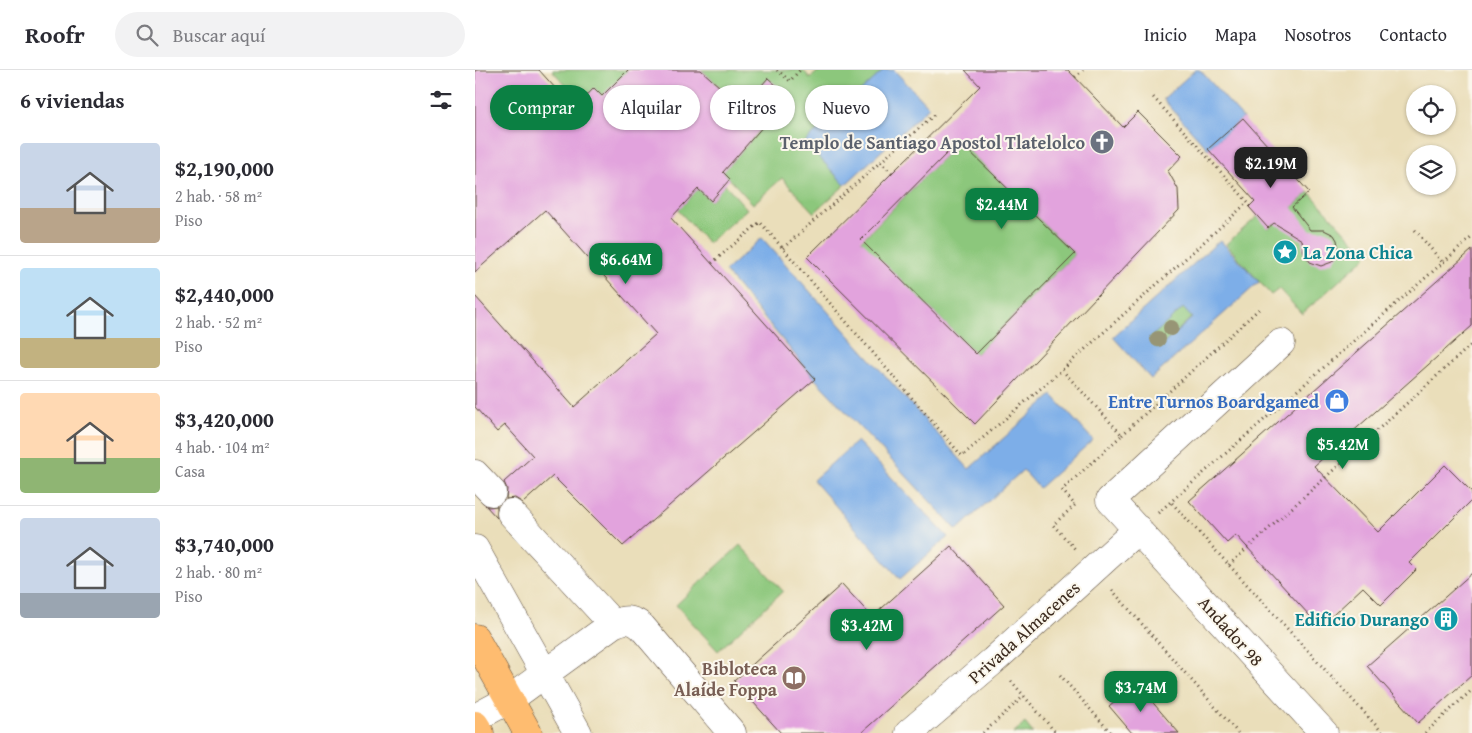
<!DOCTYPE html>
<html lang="es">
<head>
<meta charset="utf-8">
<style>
  :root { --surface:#fff; --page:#f2f2f3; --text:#2b2b33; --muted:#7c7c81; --line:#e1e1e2; --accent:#0b8043 }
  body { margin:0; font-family:"Gentium Book Plus",serif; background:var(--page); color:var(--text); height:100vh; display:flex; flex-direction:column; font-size:19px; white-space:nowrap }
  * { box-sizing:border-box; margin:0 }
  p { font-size:16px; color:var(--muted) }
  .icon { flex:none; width:28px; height:28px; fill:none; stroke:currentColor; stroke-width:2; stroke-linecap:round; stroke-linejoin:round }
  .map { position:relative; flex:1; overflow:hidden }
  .drawer { display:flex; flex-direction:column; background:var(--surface); width:475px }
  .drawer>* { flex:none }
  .guide { position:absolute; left:15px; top:15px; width:475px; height:45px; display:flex; gap:10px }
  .tools { position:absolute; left:931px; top:15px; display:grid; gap:10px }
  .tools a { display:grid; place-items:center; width:50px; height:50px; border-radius:50%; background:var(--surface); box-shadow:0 1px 4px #0004; font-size:25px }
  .price { position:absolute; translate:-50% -42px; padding:0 11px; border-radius:10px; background:var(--accent); color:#fff; font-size:16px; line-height:32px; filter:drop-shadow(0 1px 2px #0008) }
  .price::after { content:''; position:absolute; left:50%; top:30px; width:15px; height:11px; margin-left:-8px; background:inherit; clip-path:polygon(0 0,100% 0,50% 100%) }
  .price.on { background:#222; color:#fff }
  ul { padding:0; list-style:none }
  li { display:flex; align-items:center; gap:15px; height:125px; padding:0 20px }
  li+li { border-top:1px solid var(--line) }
  li span { display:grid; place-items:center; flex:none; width:140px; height:100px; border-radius:5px; color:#555 }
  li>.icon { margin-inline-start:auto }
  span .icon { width:60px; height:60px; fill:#fffc; stroke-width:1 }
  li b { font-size:21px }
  h2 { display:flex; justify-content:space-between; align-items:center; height:60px; padding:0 20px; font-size:21px }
  .pill { padding:0 18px; border-radius:22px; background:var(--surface); box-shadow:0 1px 4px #0004; font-size:18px; line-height:45px }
  .pill.on { background:var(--accent); color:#fff }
  header { display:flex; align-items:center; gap:30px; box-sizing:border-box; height:70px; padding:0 25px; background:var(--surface); border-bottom:1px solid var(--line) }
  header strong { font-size:24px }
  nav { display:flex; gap:28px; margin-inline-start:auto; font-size:18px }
  .search { width:350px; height:45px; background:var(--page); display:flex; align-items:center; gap:12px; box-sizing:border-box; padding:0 18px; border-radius:28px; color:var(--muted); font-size:19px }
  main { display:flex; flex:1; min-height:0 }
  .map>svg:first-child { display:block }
</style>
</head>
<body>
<header>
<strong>Roofr</strong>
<div class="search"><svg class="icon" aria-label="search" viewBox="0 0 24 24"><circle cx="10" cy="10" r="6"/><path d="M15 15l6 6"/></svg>Buscar aquí</div>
<nav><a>Inicio</a><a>Mapa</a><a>Nosotros</a><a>Contacto</a></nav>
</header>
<main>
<section class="drawer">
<h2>6 viviendas<svg class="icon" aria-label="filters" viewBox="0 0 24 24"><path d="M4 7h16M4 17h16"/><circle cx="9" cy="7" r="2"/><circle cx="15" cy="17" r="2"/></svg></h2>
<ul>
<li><span style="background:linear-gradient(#c9d6e8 65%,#b9a48a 0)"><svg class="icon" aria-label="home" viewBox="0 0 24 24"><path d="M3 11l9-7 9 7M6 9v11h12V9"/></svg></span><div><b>$2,190,000</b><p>2 hab. · 58 m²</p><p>Piso</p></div></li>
<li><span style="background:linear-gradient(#bfe0f5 70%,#c2b280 0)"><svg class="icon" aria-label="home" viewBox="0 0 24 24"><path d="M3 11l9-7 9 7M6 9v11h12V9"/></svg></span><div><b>$2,440,000</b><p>2 hab. · 52 m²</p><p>Piso</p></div></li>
<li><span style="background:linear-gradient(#ffd9b3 65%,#8fb573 0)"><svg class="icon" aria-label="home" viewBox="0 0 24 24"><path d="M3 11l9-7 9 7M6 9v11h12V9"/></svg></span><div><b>$3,420,000</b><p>4 hab. · 104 m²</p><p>Casa</p></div></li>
<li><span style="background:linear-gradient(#c9d6e8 75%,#9aa5b1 0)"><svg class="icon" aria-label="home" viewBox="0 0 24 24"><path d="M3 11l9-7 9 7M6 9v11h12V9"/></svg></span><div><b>$3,740,000</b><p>2 hab. · 80 m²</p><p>Piso</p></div></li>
</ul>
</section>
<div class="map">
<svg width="997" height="663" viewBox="0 0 997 663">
  <rect width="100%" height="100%" fill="#fbf7ec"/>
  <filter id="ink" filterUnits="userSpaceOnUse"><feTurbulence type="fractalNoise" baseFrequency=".02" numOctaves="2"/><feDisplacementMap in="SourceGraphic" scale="10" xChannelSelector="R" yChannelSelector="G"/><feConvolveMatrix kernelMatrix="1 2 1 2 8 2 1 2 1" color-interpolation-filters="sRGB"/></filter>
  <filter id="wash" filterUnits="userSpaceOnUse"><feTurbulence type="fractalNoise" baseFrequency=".0096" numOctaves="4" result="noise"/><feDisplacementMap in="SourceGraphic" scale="20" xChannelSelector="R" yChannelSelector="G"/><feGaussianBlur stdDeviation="1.12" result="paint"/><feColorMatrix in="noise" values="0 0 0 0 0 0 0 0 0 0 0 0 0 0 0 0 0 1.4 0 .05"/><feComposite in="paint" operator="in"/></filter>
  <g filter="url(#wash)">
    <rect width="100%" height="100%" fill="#eadeba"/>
    <path fill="#8cc77c" stroke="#64784d" d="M77,0H153L178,113Z
      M226,0H328L335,8L345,0H409L330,72L370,115L339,143L307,108L278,134L221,73L252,97L295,49L271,28L265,35Z
      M484,71L600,184L501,284L386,171Z
      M250,114L272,139L233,173L203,140L223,119L236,131Z
      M834,122L892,186L827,244L804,219L796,225L751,174L783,146L794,158Z
      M708,238L717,247L683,279L673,269Z
      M265,475L308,521L243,581L201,535Z
      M550,653L558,663H538Z"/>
    <path fill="#7daee8" stroke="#5c6c83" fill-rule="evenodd" d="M409,0H419L454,37L370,115L330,72Z
      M720,0H725L768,48L733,79L688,29Z
      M287,168L494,399L577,325L618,370L564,418L548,400L482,460L340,309L250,201Z
      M745,170L784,212L676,309L638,267ZM708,238L717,248L683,279L674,269Z
      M382,371L473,467L425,509L338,410Z"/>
    <g id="blocks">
      <path fill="#e2a3dd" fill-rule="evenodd" d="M0,0H64L99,39L119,18L127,26L153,0H226L265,35L271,28L274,30L293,8L320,32L303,51L297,46L248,102L255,109L236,131L223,119L196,148L340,309L148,476L78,406L48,433L40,428L31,429L32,419L29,412L58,386L30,355L22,362L0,337V226L99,337L181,264L70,140L0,202Z
        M490,0H593L648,57L663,42L707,86L693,101L703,119L704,140L500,354L332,187L505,16ZM484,71L600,184L501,284L386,170Z
        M768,48L834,122L817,137L835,160H849L859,165L862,170L864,182L857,192L846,196L835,192L829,183L827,170L799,153L793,158L774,137L780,131L733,79Z
        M997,180V256L839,396L903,462L970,395L997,422V430L934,493L941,500L906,535L888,517L845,557L761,465L752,473L714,431Z
        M10,435L13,437L22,436V448Z
        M476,476L529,535L386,663H306L259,611L367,514L397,547Z
        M997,503V605L943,653L892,596Z
        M661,613L704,663H657L634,636Z"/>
    </g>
  </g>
  <g filter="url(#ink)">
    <use href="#blocks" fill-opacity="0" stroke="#554535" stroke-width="1"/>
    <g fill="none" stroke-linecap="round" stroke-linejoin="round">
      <defs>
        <path id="minor" d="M806,273L635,430L849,663
          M0,404L17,422
          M36,443L138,554
          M0,479L103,663
          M0,648L35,629L138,554C149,549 157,548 167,557L257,663
          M434,663L518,591L663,459"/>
        <path id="major" d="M0,568L53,663
          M0,655L5,663"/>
      </defs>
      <use href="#minor" stroke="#554535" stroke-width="29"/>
      <use href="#major" stroke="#554535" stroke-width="29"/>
      <path stroke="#554535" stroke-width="3" stroke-dasharray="1 4" stroke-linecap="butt" d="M302,0L315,11L325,0
        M600,7L608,0
        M405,92L417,103
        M940,160L968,193
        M308,178L460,44
        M237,193L285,152L487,386L587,300L773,132L678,27
        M587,300L647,365L587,420L600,435L578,455L601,480
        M647,365L784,239
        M697,433L908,663
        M683,443L997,167
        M754,495L997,274
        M637,520L763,663
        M585,605L636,663
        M536,611L581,663
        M508,663L549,626
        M950,663L997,620"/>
      <use href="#minor" stroke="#fff" stroke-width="28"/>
      <use href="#major" stroke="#febc70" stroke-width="28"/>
    </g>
    <g fill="#979574">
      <circle cx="696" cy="258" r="8"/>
      <circle cx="683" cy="269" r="8"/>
    </g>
  </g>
  <defs>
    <symbol id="church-disc" viewBox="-11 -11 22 22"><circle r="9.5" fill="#6b7280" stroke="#fbf7ec"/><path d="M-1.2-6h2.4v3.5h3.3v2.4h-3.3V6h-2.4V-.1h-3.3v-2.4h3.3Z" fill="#fff"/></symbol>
    <symbol id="sight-disc" viewBox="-11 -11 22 22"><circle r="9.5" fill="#0f9aa8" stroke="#fbf7ec"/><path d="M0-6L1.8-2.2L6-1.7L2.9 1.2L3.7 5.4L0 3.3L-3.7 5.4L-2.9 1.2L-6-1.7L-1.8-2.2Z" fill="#fff"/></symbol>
    <symbol id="shop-disc" viewBox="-11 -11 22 22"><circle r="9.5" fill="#3f7fe0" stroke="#fbf7ec"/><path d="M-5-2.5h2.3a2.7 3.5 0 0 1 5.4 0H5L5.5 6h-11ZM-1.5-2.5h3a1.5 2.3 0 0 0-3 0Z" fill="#fff"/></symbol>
    <symbol id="building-disc" viewBox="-11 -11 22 22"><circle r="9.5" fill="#0f9aa8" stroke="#fbf7ec"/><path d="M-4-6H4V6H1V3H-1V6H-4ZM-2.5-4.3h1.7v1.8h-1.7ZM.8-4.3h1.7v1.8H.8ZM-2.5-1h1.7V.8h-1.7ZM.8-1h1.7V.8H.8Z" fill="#fff"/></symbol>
    <symbol id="library-disc" viewBox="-11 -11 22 22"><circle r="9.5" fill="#8d6e63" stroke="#fbf7ec"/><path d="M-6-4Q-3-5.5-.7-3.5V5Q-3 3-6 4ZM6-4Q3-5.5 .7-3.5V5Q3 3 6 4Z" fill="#fff"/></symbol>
  </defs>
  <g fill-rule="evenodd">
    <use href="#church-disc" x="613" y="58" width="28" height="28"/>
    <use href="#sight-disc" x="796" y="168" width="28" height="28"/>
    <use href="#shop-disc" x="848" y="317" width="28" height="28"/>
    <use href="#building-disc" x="957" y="535" width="28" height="28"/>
    <use href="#library-disc" x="305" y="594" width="28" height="28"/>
  </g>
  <g text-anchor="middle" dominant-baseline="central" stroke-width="4" stroke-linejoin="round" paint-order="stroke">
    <g font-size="18" font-weight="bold" fill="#5b616d" stroke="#fbf7ec" text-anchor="end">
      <text x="610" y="72">Templo de Santiago Apostol Tlatelolco</text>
    </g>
    <g font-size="18" font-weight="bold" fill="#0d838f" stroke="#fbf7ec" text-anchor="start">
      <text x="828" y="182">La Zona Chica</text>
      <text x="954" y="549" text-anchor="end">Edificio Durango</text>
    </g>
    <g font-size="18" font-weight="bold" fill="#366cbe" stroke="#fbf7ec" text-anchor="end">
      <text x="844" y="331">Entre Turnos Boardgamed</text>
    </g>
    <g font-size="18" fill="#3b2a1e" stroke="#fbf7ec">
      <text transform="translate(756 561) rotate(48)">Andador 98</text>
      <text transform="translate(549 562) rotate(-42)">Privada Almacenes</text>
    </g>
    <g font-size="18" font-weight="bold" fill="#785e54" stroke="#fbf7ec" text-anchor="end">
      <text x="302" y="598">Bibloteca<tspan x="302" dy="21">Alaíde Foppa</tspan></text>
    </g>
  </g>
</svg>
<div class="tools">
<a><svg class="icon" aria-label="locate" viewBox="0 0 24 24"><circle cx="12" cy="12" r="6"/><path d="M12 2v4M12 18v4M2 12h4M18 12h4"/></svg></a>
<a><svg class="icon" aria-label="layers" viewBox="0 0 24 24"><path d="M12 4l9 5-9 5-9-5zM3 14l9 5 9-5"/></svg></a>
</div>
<b class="price on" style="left:796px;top:119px">$2.19M</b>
<b class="price" style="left:527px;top:160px">$2.44M</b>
<b class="price" style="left:151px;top:215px">$6.64M</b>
<b class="price" style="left:868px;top:400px">$5.42M</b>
<b class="price" style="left:392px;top:581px">$3.42M</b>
<b class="price" style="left:666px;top:643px">$3.74M</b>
<div class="guide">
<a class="pill on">Comprar</a>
<a class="pill">Alquilar</a>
<a class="pill">Filtros</a>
<a class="pill">Nuevo</a>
</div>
</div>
</main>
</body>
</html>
